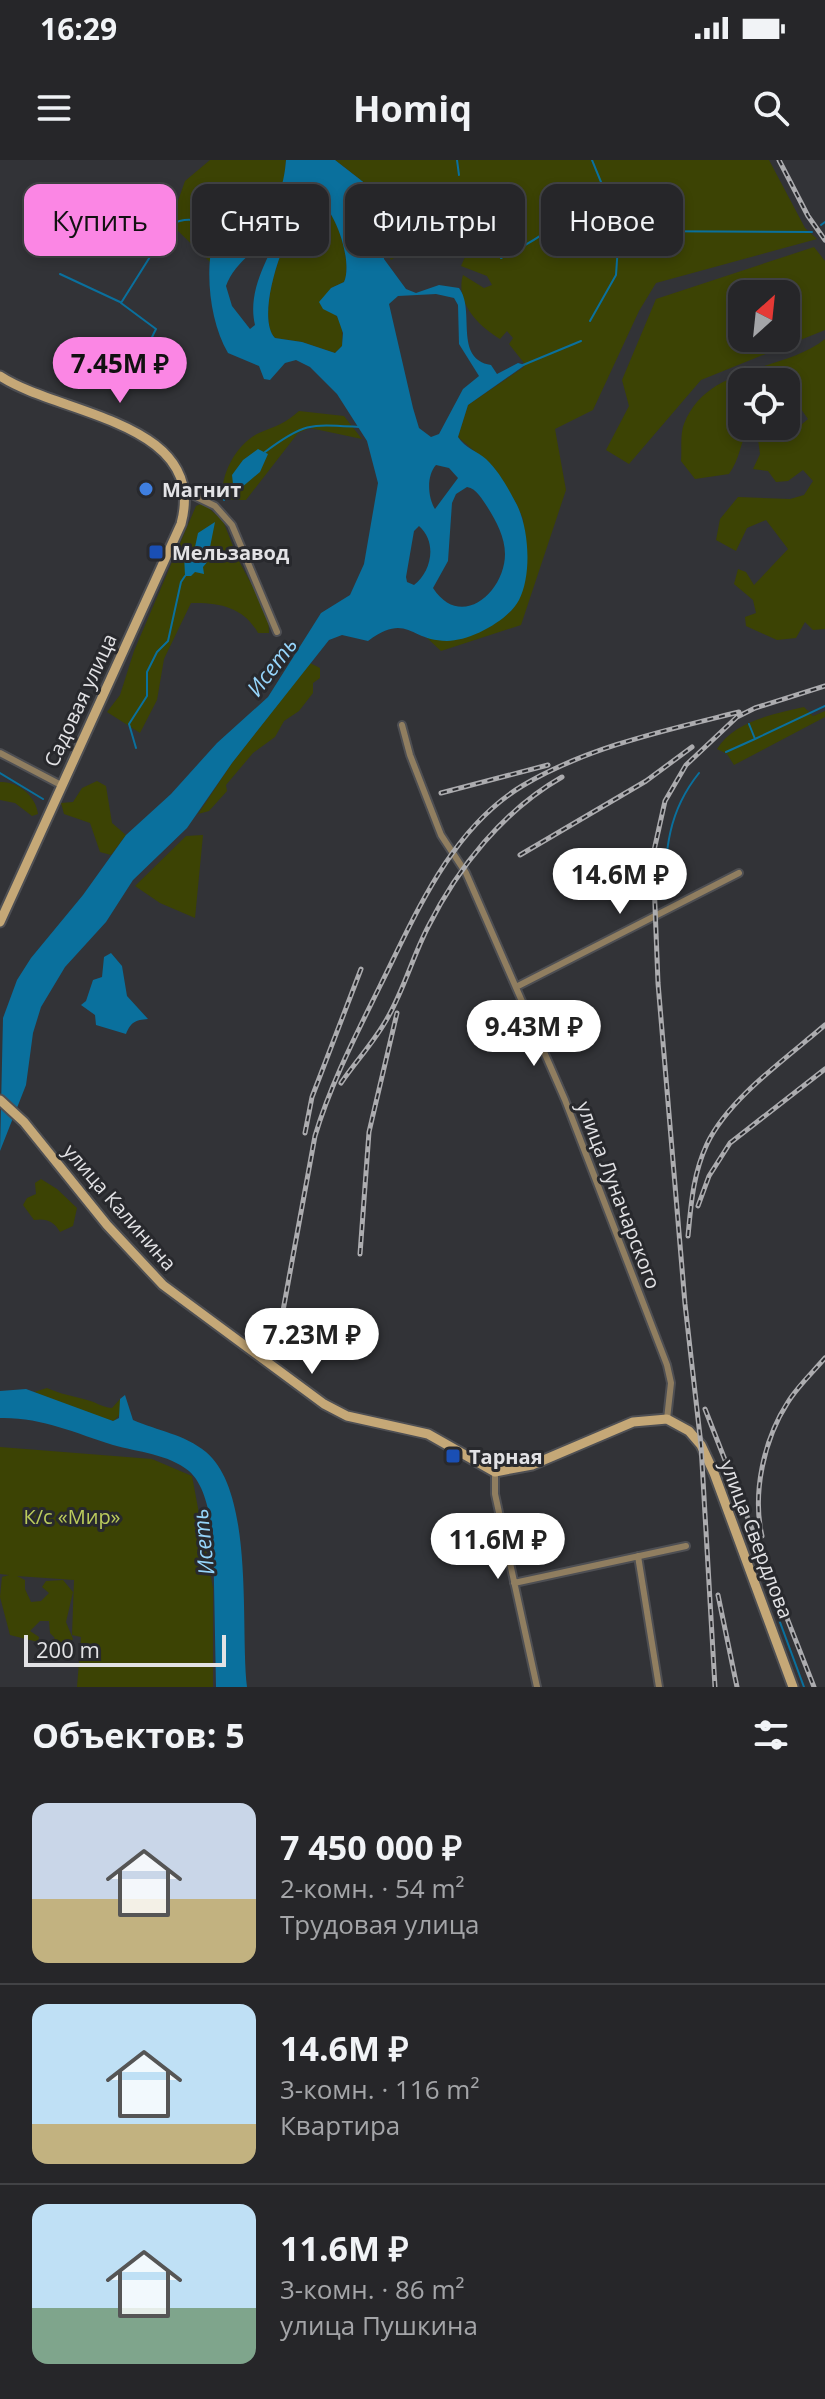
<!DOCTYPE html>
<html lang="ru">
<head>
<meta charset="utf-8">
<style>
  :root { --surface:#262629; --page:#2e2e31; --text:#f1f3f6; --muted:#a4a5a8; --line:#424346; --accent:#fb86e4 }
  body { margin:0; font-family:"Open Sans",sans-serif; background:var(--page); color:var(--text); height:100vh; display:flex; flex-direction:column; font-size:30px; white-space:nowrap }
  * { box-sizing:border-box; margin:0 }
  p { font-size:26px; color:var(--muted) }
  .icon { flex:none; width:44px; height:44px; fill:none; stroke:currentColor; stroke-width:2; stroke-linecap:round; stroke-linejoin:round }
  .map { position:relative; height:1527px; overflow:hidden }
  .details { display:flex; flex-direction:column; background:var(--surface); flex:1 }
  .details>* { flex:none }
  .guide { position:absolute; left:24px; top:24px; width:778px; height:72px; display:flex; gap:16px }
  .needle { width:52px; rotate:27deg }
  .controls { position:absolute; left:728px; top:120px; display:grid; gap:16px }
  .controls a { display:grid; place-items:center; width:72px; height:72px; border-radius:16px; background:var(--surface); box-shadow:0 4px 12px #0003,0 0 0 2px var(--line); font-size:40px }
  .scale { position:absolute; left:24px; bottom:20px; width:202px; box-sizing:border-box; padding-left:8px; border:4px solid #e2e2e5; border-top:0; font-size:22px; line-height:28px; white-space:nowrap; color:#e2e2e5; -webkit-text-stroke:6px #28292d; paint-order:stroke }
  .price { position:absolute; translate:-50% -68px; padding:0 18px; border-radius:28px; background:#fff; color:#222; font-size:26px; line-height:52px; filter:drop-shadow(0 2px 4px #0008) }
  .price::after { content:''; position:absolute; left:50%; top:48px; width:24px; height:18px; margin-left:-12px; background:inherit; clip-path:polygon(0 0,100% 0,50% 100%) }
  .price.current { background:var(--accent); color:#111 }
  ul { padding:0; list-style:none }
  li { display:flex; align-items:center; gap:24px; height:200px; padding:0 32px }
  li+li { border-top:2px solid var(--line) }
  li span { display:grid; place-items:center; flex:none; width:224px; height:160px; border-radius:16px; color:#555 }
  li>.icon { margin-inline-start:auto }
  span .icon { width:96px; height:96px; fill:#fffc; stroke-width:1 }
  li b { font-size:34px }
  h2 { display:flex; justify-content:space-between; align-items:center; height:96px; padding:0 32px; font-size:34px }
  .pill { padding:0 28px; border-radius:16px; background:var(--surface); box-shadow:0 4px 12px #0003,0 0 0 2px var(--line); font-size:28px; line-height:72px }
  .pill.current { background:var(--accent); color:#111 }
  .status { display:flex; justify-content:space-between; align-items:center; height:56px; padding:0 40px; background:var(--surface); direction:ltr }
  .status svg { height:22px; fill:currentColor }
  header { display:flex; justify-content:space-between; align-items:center; height:104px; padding:0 32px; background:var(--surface); font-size:36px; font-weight:700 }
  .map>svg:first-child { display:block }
</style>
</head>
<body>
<div class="status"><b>16:29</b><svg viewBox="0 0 49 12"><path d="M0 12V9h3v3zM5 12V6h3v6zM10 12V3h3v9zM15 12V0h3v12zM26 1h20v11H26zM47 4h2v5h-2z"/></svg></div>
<header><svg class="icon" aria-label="menu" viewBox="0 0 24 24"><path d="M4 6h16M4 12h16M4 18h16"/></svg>Homiq<svg class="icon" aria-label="search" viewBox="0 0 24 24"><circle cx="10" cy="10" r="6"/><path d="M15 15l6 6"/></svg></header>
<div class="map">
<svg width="825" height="1527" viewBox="0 0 825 1527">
  <rect width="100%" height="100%" fill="#323337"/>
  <path fill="#3c4304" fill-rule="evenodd" d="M210,0H286C282,65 258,60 214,88L210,102L177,70L173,55L185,21Z
    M335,0H769L805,68L817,79L656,123L639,151L593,250L555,269L566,330L521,465L441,491L426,477L439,480L489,467L510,452L521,435L526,407L523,359L516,343L494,308L458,277L468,245L524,207V203L509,184L513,178L507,171L500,179C478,166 455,142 463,115L484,128L492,125L487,116L461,106L465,97L444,75L428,86L421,80L391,100L386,90L407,73L401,49L381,46L371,28Z
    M318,39C336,51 353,102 344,122L331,128V151C343,160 343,171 342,186L335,193L302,182L275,178C252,155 292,44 318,39Z
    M814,87L825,101V170L701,220L629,304L606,290L629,246L622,220L656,139ZM742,134H786V178H742Z
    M825,179V469L813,470L805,462L796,478L777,480L746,466L745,457L756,453L753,440L734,424L738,409L746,412L754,425L788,389L766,360L747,368L736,391L716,380L720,359L738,337L790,339L804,335L813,321L803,310L788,321L776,322L768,311L753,309L760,294L757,272L765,266H786V262L801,265L808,259L801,249L786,250V222H742V266H749C740,283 740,299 729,314L695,319L681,301C682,290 680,274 684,264C707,204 782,213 825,179Z
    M299,251L344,256L362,279L310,268L298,273L246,340H232L223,325C226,305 240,282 259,273C276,266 286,263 299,251Z
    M203,343L223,361L239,401L268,455L269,473H258C244,447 218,442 191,443L164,499L157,540L140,573L107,552L120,535L134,491L196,346Z
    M310,503L320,508V518L313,523V533L299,551L284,561L275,577L253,593L226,625L227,631L209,651L198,654L232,603Z
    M804,547L813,556L825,551V557L734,605L727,594L717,589C734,561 774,554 804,547Z
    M97,621L106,626L112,663L126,675L111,695L100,692L90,663L64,654L61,643L73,642L82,628Z
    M0,622C18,621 36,636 38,654L32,656L15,643L0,640Z
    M203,675L195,758L160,743L135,726L186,676Z
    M41,1019L57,1029L77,1048L73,1066L60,1072C54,1061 46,1058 34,1060L23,1045L27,1038L36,1034L35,1023Z
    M47,1228C60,1234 73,1236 87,1240C97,1242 100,1247 112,1248L120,1239L122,1252L114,1261L104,1259L34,1232Z
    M0,1287L152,1299L192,1316L213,1428V1527H77L81,1477L72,1475L74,1420L17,1416L25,1420V1429L31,1442L41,1441L49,1433L42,1427L46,1421L63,1420L73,1432L66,1462L73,1479L66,1487L48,1483L55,1478L50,1473L49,1461H40L30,1471L39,1477L38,1482L10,1475L0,1437L2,1417L9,1415L0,1414Z"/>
  <path fill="#0a709d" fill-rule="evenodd" d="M286,0H335L371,28L381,46L384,99L406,129L416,133L439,125L459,128C476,150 453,199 491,205L497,214L518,203L525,205L468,245L458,277C465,288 477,291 486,299C499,311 509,330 517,345C529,369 532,415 519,440C508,461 470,481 447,481C409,481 408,452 368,481L342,475L329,480L232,603L187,668L133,720L106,762L65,807L41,847L33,873L26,925L0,991L3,858L17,820L31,798L83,735L126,675L171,634L217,583L268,537L321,453L350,435L364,404L378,323L367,281L337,234L310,207L296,200L285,203L270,220L264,219L259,206L228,193C212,166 206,123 211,91C222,81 237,77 250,70C275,57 284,27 286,0ZM318,39C336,51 353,102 344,122L331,128L319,142L323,149L337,156L343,173L342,186L335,193L302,182L275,178C252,155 292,44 318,39ZM280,63L282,70C267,98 247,132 255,165L250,169L232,146L226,126C235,100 262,89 275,64ZM436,134L454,138L458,145L459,184L479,216L463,229L439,274L431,277L419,268L413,248L389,144L398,136ZM436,305L449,308L458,318L435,349C428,338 426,316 436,305ZM467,327C477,329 482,339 488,348C496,361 505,377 505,394C505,432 461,471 433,428L448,401L452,343L456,334ZM419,366C438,383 431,412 414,425L407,422L406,417L414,371Z
    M258,289L268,294L260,312L241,328L233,324L232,315L243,300Z
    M215,362L210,387L207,389L209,400L203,407L204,414L195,412L191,416H185L184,394L195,387L198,373Z
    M111,793L122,806L127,836L148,859C135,860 131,862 126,874L96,865L95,855L81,845L86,841L93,820L102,817L104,797Z
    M26,1229L113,1261L119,1258L120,1239L125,1235L133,1260C158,1271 184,1274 206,1292C255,1333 240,1467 247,1527H216L213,1373C209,1353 205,1325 189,1311C168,1294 138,1292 113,1285C75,1273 41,1257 0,1258V1231Z"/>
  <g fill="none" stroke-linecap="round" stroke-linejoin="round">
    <path stroke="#0a709d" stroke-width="2" d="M457,0L459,15
      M821,65L825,62
      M619,71L812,72
      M501,98C541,78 572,57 601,22L592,0
      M60,114L120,142
      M590,161L616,115L619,71L601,22
      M523,205L581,181
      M123,236C137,216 144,192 156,169L121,143L170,65C187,56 203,59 216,74L218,85
      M265,292C305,262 311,264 359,267
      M224,340L233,324
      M749,564L755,579L825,546
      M136,588L129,564L147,536V512L157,492L168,481L181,422L185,416
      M726,592L755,579
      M0,613L43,639
      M664,739C666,690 667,653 699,613
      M751,1384L804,1527"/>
    <defs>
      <path id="street" d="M186,332L215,346L232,365L277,472
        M402,565L410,595L441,675L466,713L565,940L667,1205L671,1223L667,1259
        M0,593L61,625
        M516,827L739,713
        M495,1312V1334L537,1527
        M638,1396L659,1527
        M514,1423L686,1386"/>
      <path id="secondary" d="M0,216C59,255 209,261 181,364L0,762
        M0,940L24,962L107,1065L163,1125L324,1244L347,1256L428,1274L495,1312L532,1305L633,1262L667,1259L689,1271L701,1285L714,1313L793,1527"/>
    </defs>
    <use href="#street" stroke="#4e4f53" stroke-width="10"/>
    <use href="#secondary" stroke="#4e4f53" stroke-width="13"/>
    <use href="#street" stroke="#907e60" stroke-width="6"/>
    <use href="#secondary" stroke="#c5a877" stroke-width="9"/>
    <defs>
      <path id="rail" d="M779,0L808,56L825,80
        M441,633L548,605
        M520,695L646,621L692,587
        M341,923C356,901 375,881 388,857C404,829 413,796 428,767C458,707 504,650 562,617
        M305,973L312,937L361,809
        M698,1046L709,1016L730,983L825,909
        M688,1076C691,1044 693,1014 707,984C729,938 787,898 825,865
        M360,1094L369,972L397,853
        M280,1167L315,976C331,923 356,875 380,826C416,754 450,670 522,626C587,587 667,570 739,552
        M705,1249L814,1527
        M762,1376C752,1333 764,1279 788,1242C798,1226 813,1212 825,1198
        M718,1435L737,1527
        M715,1527L701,1285L685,1144L658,823L653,695L665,641L686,605L737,557L755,548L825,526"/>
    </defs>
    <use href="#rail" stroke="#acacaf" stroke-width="5"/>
    <use href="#rail" stroke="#28292d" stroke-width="2" stroke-dasharray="6" stroke-linecap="butt"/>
  </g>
  <circle fill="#3f7fe0" stroke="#28292d" stroke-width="3" cx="146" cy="329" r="8"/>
  <g fill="#1a4fb4" stroke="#28292d" stroke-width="3">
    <rect x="148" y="384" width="16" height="16" rx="4"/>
    <rect x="445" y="1288" width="16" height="16" rx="4"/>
  </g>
  <g text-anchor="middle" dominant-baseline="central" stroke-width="6" stroke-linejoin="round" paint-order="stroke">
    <g font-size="20" font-weight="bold" fill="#e2e2e5" stroke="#28292d" text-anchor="start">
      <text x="162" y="329">Магнит</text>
      <text x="172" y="392">Мельзавод</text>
      <text x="469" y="1296">Тарная</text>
    </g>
    <g font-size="20" fill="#e2e2e5" stroke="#28292d">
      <text transform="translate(80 540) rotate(-65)">Садовая улица</text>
      <text transform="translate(619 1035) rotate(69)">улица Луначарского</text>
      <text transform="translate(120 1047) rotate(49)">улица Калинина</text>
      <text transform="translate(757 1379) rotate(69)">улица Свердлова</text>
    </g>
    <g font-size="20" fill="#bccc5c" stroke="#28292d">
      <text x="72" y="1356">К/с «Мир»</text>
    </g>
    <g font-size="22" font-style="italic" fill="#96d5fb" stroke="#28292d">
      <text transform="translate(271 506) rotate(-53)">Исеть</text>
      <text transform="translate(202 1382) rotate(-96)">Исеть</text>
    </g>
  </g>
</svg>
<div class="controls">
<a><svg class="needle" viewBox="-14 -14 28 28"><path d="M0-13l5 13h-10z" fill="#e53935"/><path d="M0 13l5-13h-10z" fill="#a4a5a8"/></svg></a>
<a><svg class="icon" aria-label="locate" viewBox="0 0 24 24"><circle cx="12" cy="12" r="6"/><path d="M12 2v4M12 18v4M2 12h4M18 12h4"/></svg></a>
</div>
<div class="scale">200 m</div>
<b class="price current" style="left:120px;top:245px">7.45M ₽</b>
<b class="price" style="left:620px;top:756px">14.6M ₽</b>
<b class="price" style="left:534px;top:908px">9.43M ₽</b>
<b class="price" style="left:312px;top:1216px">7.23M ₽</b>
<b class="price" style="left:498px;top:1421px">11.6M ₽</b>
<div class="guide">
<a class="pill current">Купить</a>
<a class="pill">Снять</a>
<a class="pill">Фильтры</a>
<a class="pill">Новое</a>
</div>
</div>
<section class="details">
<h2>Объектов: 5<svg class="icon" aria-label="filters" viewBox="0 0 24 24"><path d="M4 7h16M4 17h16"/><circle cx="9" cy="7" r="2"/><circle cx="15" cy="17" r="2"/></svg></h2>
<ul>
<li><span style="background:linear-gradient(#c9d6e8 60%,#c2b280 0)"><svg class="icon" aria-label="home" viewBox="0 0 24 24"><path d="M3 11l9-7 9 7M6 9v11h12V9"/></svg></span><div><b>7 450 000 ₽</b><p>2-комн. · 54 m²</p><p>Трудовая улица</p></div></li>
<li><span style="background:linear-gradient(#bfe0f5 75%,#c2b280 0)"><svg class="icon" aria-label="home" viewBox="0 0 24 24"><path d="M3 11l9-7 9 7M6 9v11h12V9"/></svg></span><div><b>14.6M ₽</b><p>3-комн. · 116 m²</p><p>Квартира</p></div></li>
<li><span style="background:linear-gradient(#bfe0f5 65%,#7fa58c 0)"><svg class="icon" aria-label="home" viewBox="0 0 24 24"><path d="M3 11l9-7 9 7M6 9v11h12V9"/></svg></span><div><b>11.6M ₽</b><p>3-комн. · 86 m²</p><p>улица Пушкина</p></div></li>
</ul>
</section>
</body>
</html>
